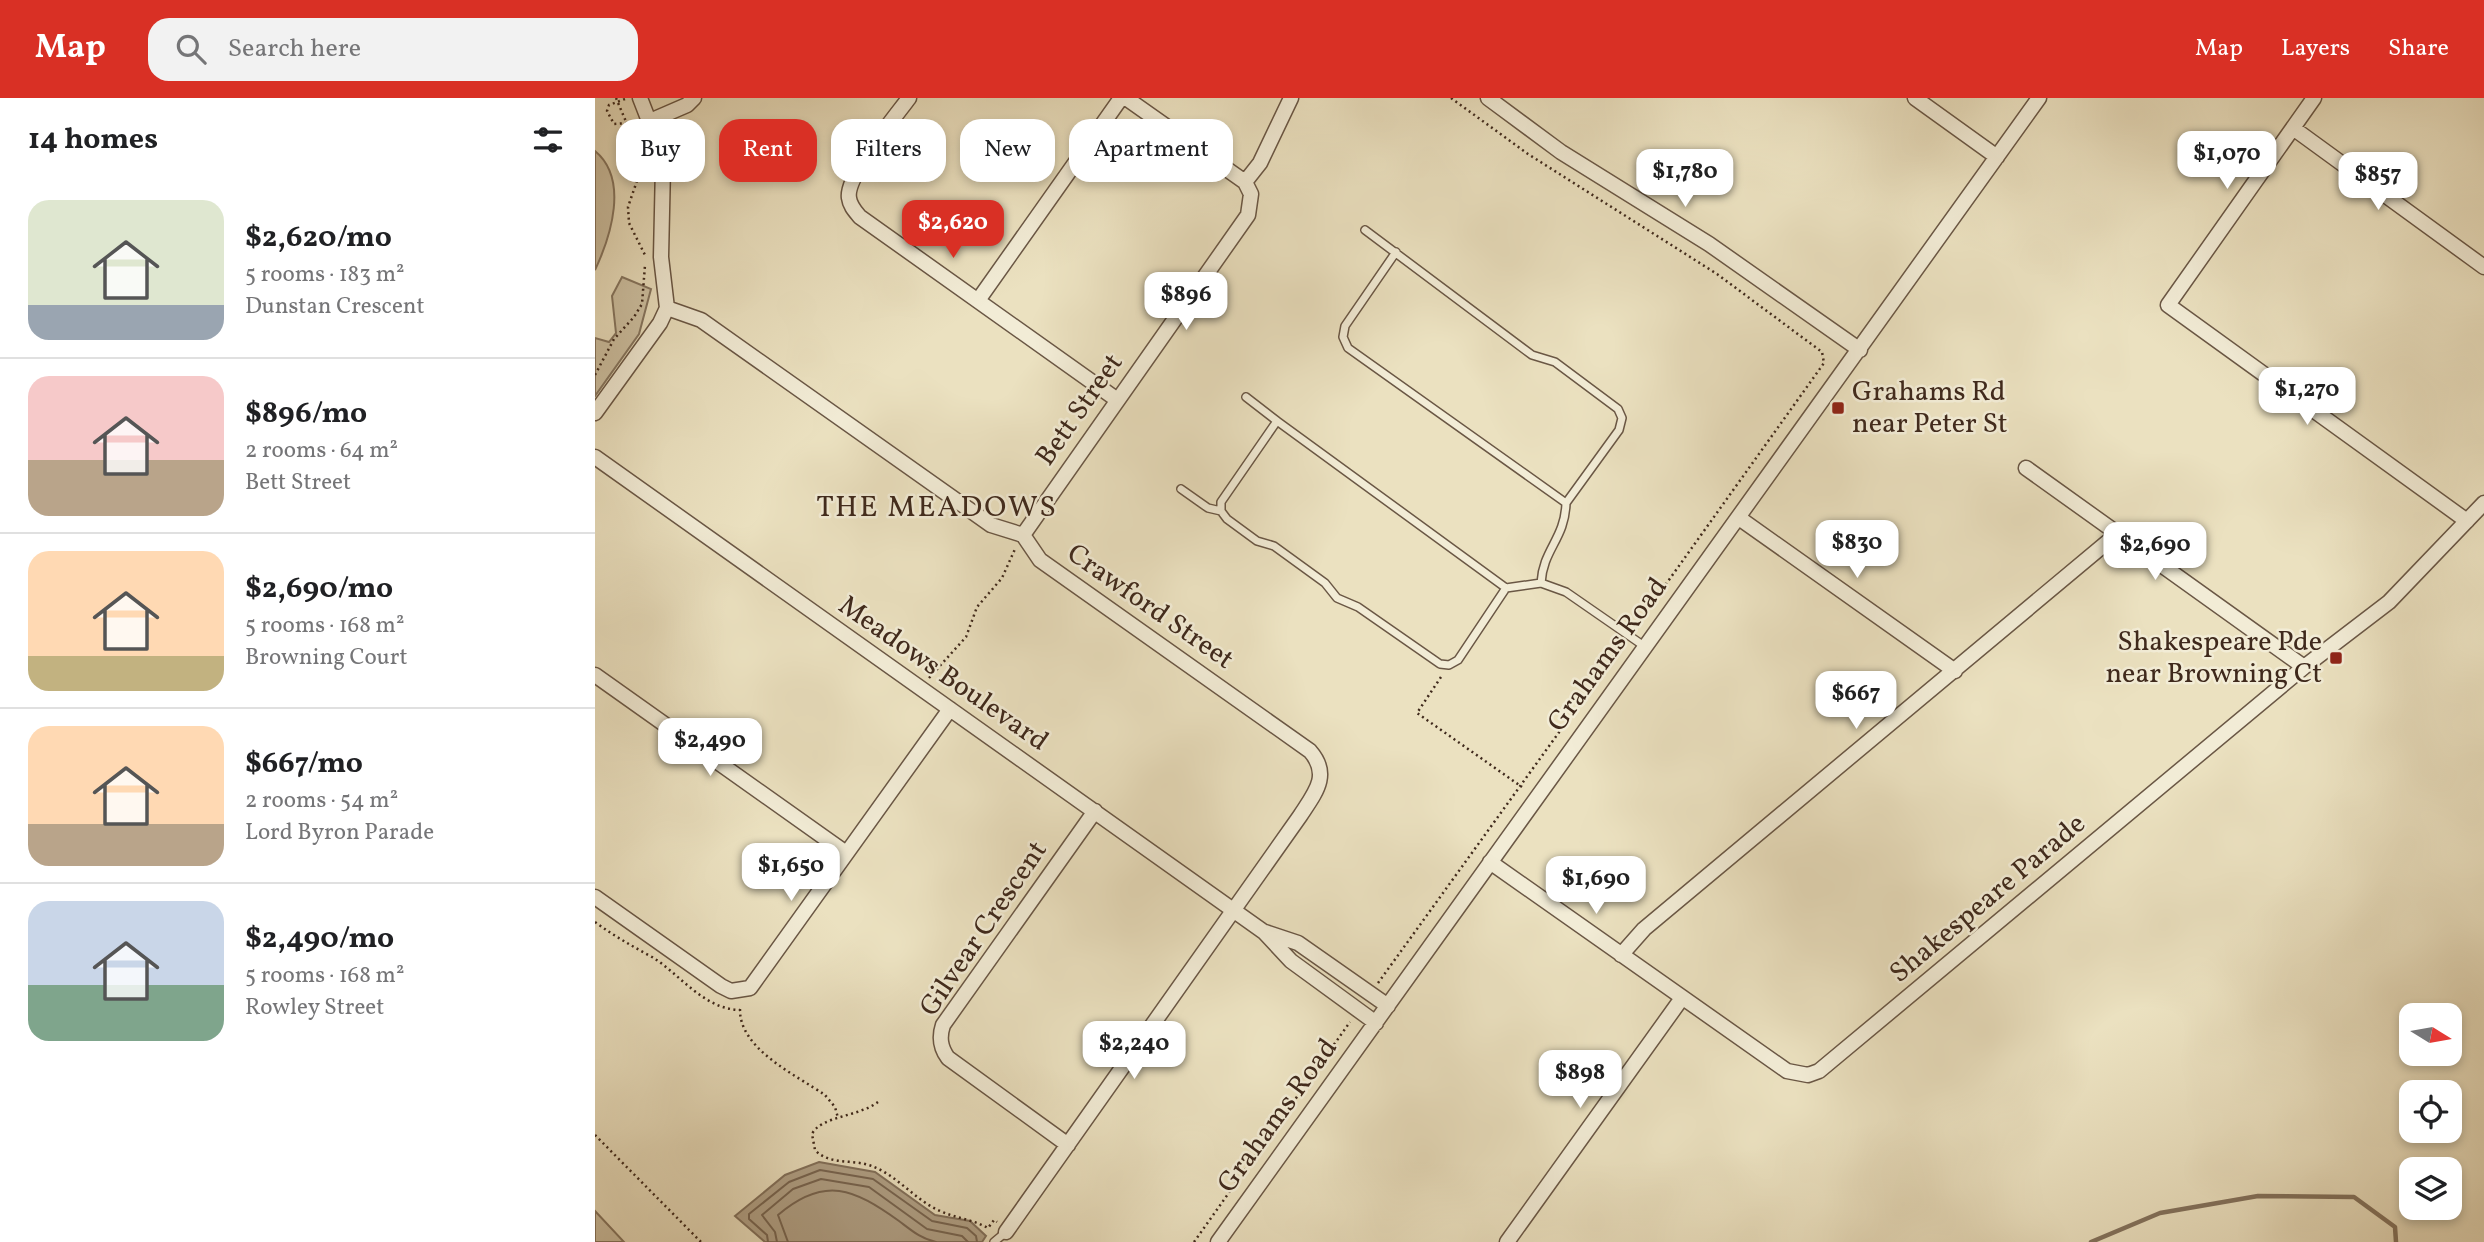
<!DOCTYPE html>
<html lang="en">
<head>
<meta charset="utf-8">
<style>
  :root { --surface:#fff; --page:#f2f2f2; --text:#202124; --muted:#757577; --line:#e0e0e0; --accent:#d93025 }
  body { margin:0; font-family:Vollkorn,serif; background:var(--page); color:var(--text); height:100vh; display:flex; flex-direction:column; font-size:26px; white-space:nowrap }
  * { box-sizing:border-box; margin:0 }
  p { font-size:23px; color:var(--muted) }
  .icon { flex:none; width:38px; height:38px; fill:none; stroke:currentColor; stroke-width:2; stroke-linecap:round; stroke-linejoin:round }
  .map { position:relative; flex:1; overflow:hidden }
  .details { display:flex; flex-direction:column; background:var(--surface); width:595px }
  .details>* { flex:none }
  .banner { position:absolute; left:21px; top:21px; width:665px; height:63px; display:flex; gap:14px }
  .needle { width:46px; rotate:101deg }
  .controls { position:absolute; left:1804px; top:905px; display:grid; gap:14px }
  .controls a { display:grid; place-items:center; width:63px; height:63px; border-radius:14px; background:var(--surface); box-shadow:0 4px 10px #0003; font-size:35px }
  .price { position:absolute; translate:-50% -60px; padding:0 16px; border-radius:14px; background:#fff; color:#222; font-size:23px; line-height:46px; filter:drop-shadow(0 2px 4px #0008) }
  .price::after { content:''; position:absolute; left:50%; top:42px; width:21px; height:16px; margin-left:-10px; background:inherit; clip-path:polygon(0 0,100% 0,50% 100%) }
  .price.current { background:var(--accent); color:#fff }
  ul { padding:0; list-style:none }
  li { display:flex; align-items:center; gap:21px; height:175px; padding:0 28px }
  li+li { border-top:2px solid var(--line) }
  li span { display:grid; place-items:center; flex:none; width:196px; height:140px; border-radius:21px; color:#555 }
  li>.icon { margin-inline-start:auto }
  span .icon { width:84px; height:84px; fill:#fffc; stroke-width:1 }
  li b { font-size:30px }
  h2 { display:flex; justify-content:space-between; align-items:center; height:84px; padding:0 28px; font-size:30px }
  .pill { padding:0 24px; border-radius:21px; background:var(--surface); box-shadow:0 4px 10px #0003; font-size:24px; line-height:63px }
  .pill.current { background:var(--accent); color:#fff }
  header { display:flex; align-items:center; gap:42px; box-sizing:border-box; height:98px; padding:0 35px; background:var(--accent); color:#fff }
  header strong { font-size:33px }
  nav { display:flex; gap:38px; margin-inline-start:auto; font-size:24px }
  .search { width:490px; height:63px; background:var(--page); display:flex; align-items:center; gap:18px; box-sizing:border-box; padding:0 24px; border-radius:21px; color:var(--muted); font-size:26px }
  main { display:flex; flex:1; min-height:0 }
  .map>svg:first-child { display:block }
</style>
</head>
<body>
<header>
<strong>Map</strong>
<div class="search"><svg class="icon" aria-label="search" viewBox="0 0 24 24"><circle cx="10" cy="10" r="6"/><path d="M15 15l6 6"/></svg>Search here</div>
<nav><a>Map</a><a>Layers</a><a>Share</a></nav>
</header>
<main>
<section class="details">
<h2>14 homes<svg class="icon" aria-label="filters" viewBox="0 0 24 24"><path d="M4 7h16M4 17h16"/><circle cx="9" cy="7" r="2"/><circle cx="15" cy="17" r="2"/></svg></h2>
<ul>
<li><span style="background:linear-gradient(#dfe7d0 75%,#9aa5b1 0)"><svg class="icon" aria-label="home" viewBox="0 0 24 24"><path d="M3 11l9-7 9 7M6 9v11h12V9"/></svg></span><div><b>$2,620/mo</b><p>5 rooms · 183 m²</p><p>Dunstan Crescent</p></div></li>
<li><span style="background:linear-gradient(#f6c9c9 60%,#b9a48a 0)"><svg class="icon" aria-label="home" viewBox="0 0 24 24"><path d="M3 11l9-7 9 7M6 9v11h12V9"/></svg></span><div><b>$896/mo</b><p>2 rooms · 64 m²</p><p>Bett Street</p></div></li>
<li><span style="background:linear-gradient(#ffd9b3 75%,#c2b280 0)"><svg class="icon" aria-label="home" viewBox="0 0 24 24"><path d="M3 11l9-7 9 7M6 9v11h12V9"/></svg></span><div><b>$2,690/mo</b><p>5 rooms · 168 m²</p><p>Browning Court</p></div></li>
<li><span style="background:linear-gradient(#ffd9b3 70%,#b9a48a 0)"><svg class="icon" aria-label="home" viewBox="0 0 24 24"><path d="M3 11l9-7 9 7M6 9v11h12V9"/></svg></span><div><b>$667/mo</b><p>2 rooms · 54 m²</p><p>Lord Byron Parade</p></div></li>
<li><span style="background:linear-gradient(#c9d6e8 60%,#7fa58c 0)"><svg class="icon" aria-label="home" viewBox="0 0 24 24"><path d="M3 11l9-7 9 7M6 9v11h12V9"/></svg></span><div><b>$2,490/mo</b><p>5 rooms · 168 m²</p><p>Rowley Street</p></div></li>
</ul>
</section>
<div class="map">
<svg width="1889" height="1144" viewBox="0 0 1889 1144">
  <rect width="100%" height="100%" fill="#ebe1c0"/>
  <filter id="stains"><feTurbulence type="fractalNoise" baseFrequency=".00286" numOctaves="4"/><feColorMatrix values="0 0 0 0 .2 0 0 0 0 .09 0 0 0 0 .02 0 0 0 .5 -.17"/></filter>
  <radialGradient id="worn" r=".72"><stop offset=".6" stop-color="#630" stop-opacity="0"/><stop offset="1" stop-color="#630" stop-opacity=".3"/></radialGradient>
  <path fill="#cec2a4" stroke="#867660" stroke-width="2" d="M0,53C34,81 16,138 0,172Z
    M27,179L56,191L44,236L0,298V240L14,244L21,235L17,198Z
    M0,1113L29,1144H0Z"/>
  <path fill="#b1a288" stroke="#83725d" stroke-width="2" d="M224,1064L280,1074L340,1117L375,1123L391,1138L387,1144H170L140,1118L190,1077Z"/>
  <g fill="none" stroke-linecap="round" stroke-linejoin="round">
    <path stroke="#786652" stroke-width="2" d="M173,1144L172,1137L154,1121V1116L194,1084L225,1072L278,1081L337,1123L372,1130L381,1138L382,1144
      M182,1144L180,1134L167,1117L198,1091L226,1081L274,1089L332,1131L367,1138L373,1144
      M193,1144L183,1117C230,1077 259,1091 304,1123C316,1132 326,1141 341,1144"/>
    <path stroke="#83725d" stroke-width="4.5" d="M1496,1144L1565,1115L1663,1098L1759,1099L1800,1129L1801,1144"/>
    <defs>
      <path id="lane" d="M770,132L937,257L960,264L1023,311L1027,320L1024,332L971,405
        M801,154L750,228L748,239L753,250L971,405C970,441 948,451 946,485
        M651,299L682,323
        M586,391L613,410L626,413
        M911,490L682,323L626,404V413L632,421L662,443L679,448L730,485L742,500L763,509L845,566L854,567L863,562L911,490L946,485L971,494L1049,548
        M399,1144L411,1134"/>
      <path id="street" d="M314,0C300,19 250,79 254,100C255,108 260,113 265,119L521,301
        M531,0L650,84
        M893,0L966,54L1114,146L1265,252
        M1320,0L1402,59
        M1719,0L1573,207L1872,423
        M55,23L92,7L99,0
        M1698,30L1889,169
        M384,201L526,0
        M72,210L106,222L396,427L428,437L445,462L715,653C736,677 720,695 705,718L411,1134
        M0,315L65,225L72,210L66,159L68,68L66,54L45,0
        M0,359L669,834L696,863L781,925
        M1431,370L1709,569
        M1144,420L1360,573
        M428,437L653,117L656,96L650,84L665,65L696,0
        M0,577L251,755
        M895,764L1192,973L1213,977L1224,973L1709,569L1794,504L1889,405
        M0,799L126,888L136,893L155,890L355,611
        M670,834L703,845L793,908
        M1026,857L1049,831L1522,436
        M473,1047L353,960C345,949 344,939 348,927L500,713
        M623,1144L1444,0
        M912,1144L1087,900"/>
    </defs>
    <use href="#lane" stroke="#6a5745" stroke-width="10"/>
    <use href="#street" stroke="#6a5745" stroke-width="17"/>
    <path stroke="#3f291c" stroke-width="2.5" stroke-dasharray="2 3.5" stroke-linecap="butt" d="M21,0L43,52L46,71L33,109L34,125L50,157
      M856,0L933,56L1122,176L1227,254L1229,265L1041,528
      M30,1L14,7L12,13L19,26L33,25
      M0,277L19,241L39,219L47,206L50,167
      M846,579L822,615L927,689
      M334,580L371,539L382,509L407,480L420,451
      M0,824C19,838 37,848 57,859C85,876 108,911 145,912
      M783,885L1027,547
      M145,911C144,951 201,977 230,997L240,1009L243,1020
      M283,1004C263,1019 226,1018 217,1036L220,1052C233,1066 253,1062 270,1066C299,1073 317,1100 343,1112C359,1120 377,1121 393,1130L399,1122L402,1124
      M0,1037L106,1144
      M599,1144L755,924"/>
    <use href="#lane" stroke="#f2ecd6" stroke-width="7"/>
    <use href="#street" stroke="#f2ecd6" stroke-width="14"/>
  </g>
  <g fill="#8f2418" stroke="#f2ecd6" stroke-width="2.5">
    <rect x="1236" y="303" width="14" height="14" rx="3.5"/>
    <rect x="1734" y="553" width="14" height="14" rx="3.5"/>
  </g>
  <g text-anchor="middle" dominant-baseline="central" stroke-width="5" stroke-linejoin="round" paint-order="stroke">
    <g font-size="28" fill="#3f291c" stroke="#f2ecd6" text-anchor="start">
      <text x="1257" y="294">Grahams Rd<tspan x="1257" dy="32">near Peter St</tspan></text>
      <text x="1727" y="544" text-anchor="end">Shakespeare Pde<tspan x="1727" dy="32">near Browning Ct</tspan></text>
    </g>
    <g font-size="28" fill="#3f291c" stroke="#f2ecd6">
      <text transform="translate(485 312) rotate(-55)">Bett Street</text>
      <text transform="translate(555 509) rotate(35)">Crawford Street</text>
      <text transform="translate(1013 557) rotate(-54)">Grahams Road</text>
      <text transform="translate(348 576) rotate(35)">Meadows Boulevard</text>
      <text transform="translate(1393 801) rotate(-40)">Shakespeare Parade</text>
      <text transform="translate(389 831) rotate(-56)">Gilvear Crescent</text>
      <text transform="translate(683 1018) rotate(-54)">Grahams Road</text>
    </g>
    <g font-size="30" letter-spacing="2" fill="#3f291c" stroke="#f2ecd6">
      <text x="342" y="410">THE MEADOWS</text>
    </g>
  </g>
  <rect width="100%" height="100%" filter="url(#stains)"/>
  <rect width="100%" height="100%" fill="url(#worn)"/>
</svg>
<div class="controls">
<a><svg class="needle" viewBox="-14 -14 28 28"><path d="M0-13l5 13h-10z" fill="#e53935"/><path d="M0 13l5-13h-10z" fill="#757577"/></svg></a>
<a><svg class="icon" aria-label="locate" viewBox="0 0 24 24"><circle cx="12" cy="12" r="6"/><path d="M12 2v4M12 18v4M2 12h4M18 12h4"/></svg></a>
<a><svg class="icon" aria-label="layers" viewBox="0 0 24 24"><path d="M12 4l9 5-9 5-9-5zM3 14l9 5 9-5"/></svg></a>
</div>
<b class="price" style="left:1632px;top:93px">$1,070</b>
<b class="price" style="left:1090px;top:111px">$1,780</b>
<b class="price" style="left:1783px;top:114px">$857</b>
<b class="price current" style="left:358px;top:162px">$2,620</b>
<b class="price" style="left:591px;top:234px">$896</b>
<b class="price" style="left:1712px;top:329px">$1,270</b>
<b class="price" style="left:1262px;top:482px">$830</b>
<b class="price" style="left:1560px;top:484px">$2,690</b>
<b class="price" style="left:1261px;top:633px">$667</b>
<b class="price" style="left:115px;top:680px">$2,490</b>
<b class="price" style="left:196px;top:805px">$1,650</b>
<b class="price" style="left:1001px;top:818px">$1,690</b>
<b class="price" style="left:539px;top:983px">$2,240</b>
<b class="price" style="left:985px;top:1012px">$898</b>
<div class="banner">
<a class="pill">Buy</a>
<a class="pill current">Rent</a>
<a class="pill">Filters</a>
<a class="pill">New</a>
<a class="pill">Apartment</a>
</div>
</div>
</main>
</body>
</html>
